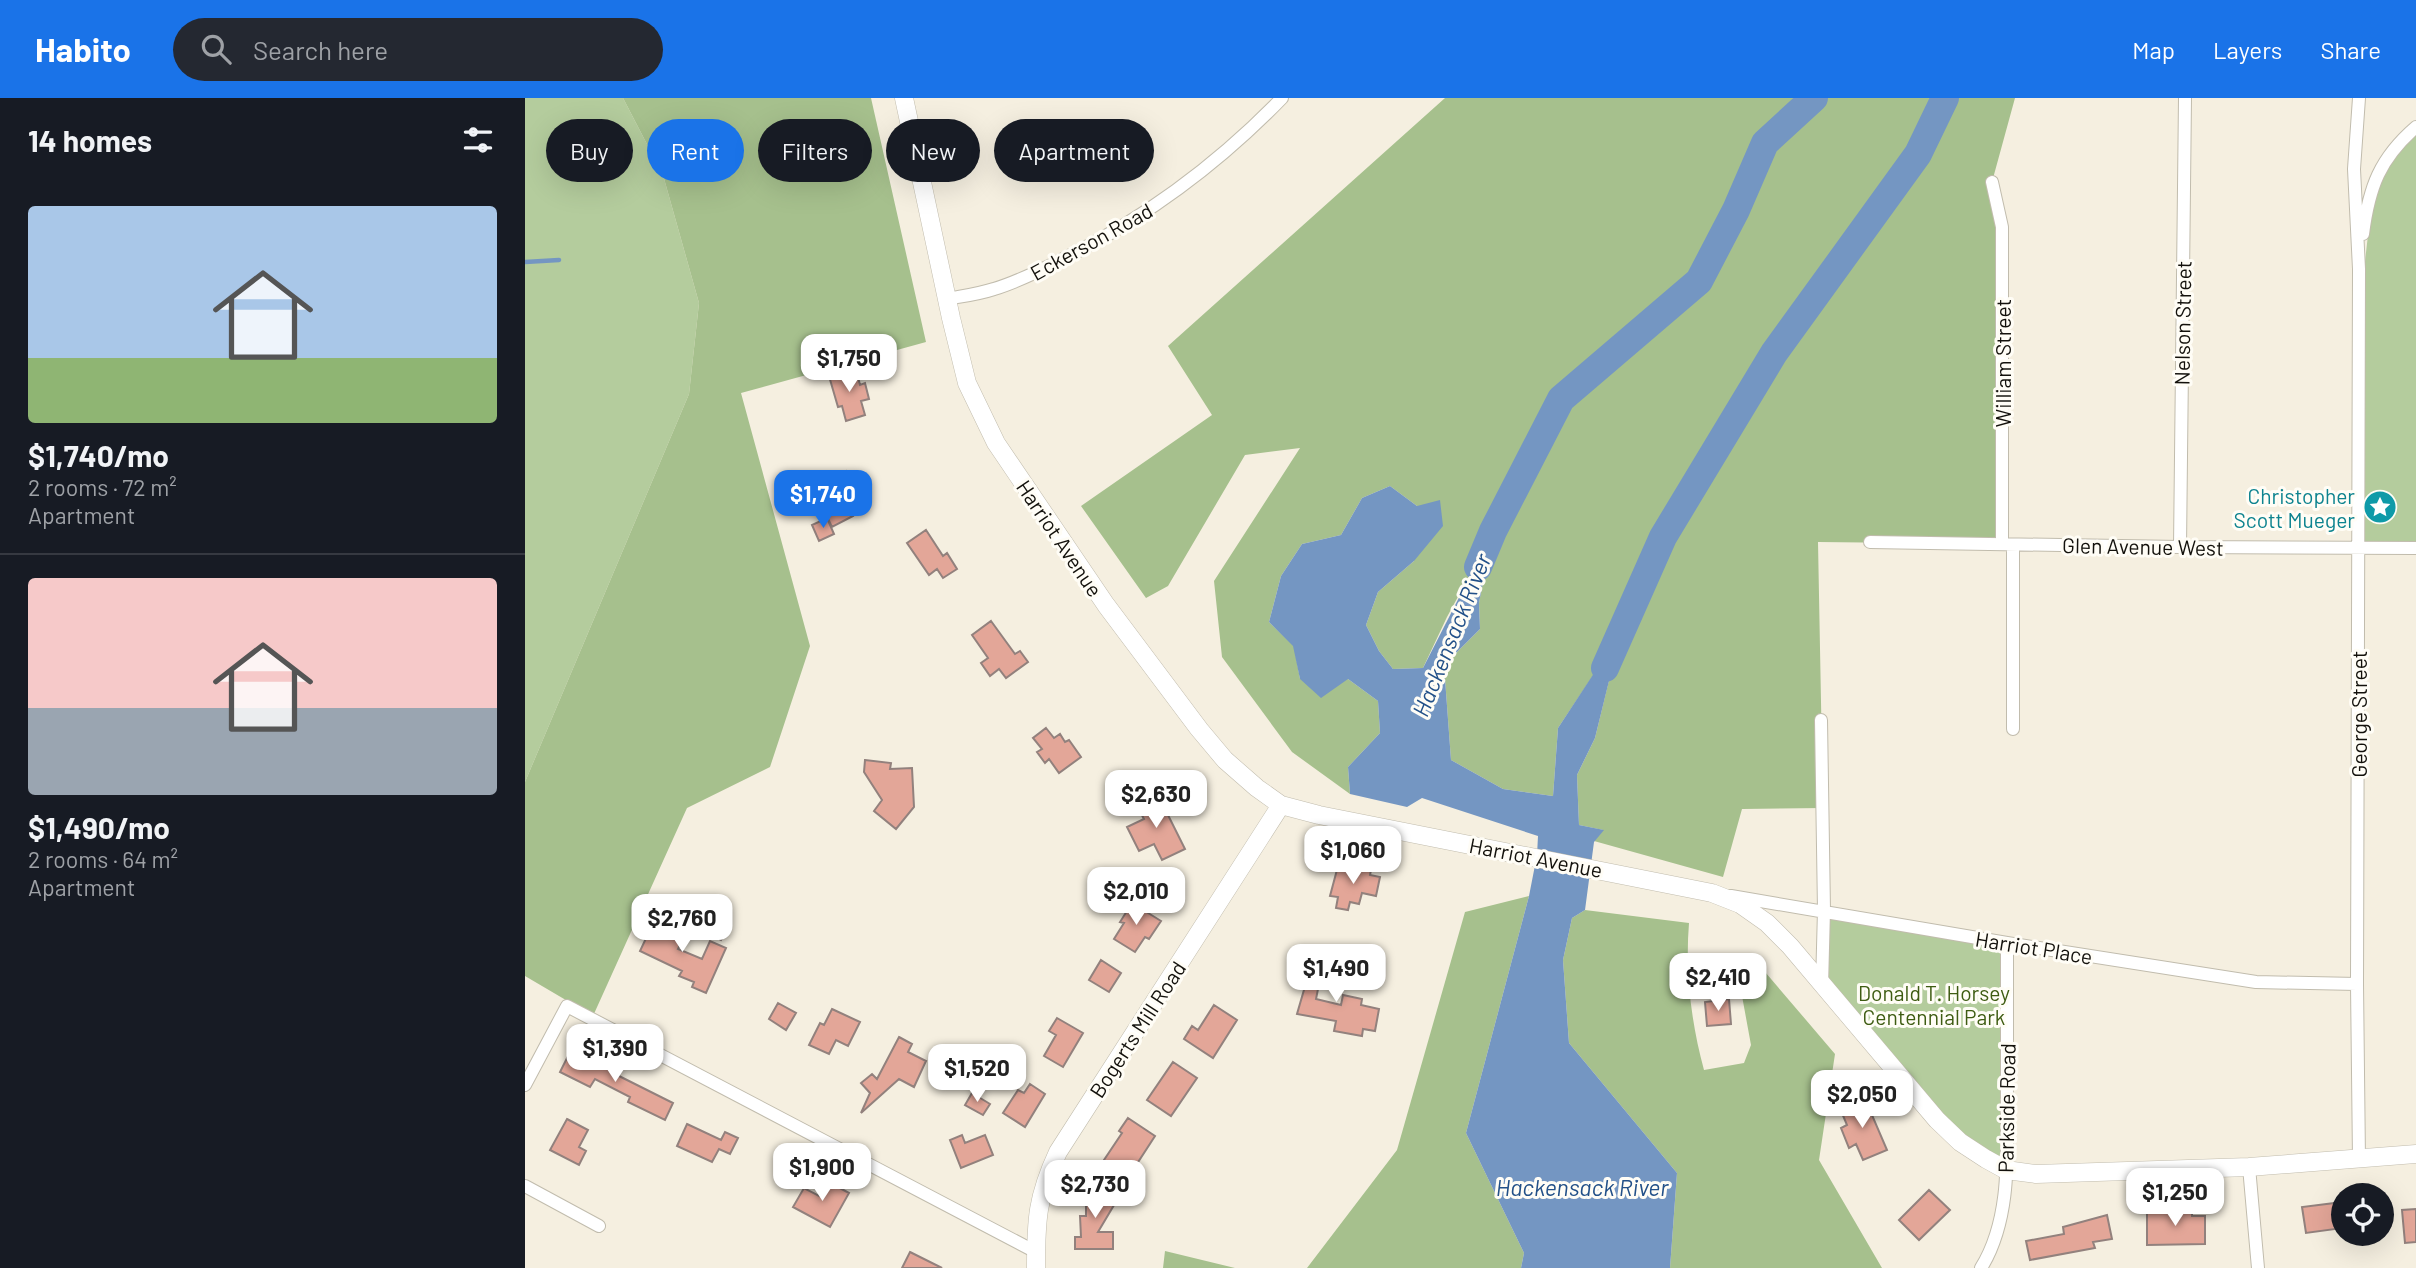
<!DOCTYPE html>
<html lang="en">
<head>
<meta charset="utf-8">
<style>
  :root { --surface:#171b24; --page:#242831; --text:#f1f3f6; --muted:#9ea1a6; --line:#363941; --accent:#1a73e8 }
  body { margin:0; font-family:Barlow,sans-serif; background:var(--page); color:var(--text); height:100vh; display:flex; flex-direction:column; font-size:26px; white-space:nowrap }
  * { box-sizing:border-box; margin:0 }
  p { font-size:23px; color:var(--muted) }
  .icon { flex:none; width:38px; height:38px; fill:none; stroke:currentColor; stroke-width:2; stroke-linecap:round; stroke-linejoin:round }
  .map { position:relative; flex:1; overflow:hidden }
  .drawer { display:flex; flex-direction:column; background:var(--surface); width:525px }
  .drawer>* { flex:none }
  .top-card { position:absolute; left:21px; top:21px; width:665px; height:63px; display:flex; gap:14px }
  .fabs { position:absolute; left:1806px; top:1085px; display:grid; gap:14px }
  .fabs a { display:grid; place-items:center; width:63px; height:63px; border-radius:50%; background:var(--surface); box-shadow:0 7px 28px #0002; font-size:35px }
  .price { position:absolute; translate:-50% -60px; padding:0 16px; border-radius:14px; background:#fff; color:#222; font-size:23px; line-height:46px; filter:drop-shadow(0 2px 4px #0008) }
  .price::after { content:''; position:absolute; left:50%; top:42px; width:21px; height:16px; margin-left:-10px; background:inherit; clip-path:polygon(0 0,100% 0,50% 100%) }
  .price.current { background:var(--accent); color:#fff }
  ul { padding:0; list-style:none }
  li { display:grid; align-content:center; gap:14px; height:371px; padding:0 28px }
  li+li { border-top:2px solid var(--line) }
  li span { display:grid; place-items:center; height:217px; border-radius:7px; color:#555 }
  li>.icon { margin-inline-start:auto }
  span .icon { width:126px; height:126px; fill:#fffc; stroke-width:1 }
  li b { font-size:30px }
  h2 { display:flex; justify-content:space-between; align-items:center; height:84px; padding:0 28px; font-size:30px }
  .chip { padding:0 24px; border-radius:32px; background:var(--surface); box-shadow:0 7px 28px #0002; font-size:24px; line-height:63px }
  .chip.current { background:var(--accent); color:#fff }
  header { display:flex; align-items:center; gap:42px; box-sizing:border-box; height:98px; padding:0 35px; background:var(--accent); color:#fff }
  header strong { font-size:33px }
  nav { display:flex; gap:38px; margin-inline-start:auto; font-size:24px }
  .search { width:490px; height:63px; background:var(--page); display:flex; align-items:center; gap:18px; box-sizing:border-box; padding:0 24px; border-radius:38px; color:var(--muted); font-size:26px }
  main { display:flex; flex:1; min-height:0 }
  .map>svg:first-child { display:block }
</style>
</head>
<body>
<header>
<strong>Habito</strong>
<div class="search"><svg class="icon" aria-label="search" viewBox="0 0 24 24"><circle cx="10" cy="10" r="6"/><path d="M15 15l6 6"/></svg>Search here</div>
<nav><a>Map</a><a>Layers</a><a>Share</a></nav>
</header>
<main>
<section class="drawer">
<h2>14 homes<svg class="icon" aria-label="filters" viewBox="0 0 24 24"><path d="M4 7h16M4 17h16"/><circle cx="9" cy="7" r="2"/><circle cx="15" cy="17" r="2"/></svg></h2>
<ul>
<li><span style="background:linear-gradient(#a9c7e8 70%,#8fb573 0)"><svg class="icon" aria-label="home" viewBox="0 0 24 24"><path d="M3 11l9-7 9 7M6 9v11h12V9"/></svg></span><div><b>$1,740/mo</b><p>2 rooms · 72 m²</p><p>Apartment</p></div></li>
<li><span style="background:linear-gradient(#f6c9c9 60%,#9aa5b1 0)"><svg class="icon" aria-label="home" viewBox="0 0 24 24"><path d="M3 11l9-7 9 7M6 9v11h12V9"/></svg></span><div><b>$1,490/mo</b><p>2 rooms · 64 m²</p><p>Apartment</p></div></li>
</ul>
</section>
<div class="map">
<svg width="1891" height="1170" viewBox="0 0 1891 1170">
  <rect width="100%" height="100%" fill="#f5efe0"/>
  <path fill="#b4cc9d" d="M0,0H98L138,77L174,205L164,296L0,684Z
    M1891,36V446H1838L1839,172L1846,111L1863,67Z
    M1299,812L1482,845L1481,1072L1435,1044L1297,887Z"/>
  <path fill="#a6c08d" d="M98,0H346L401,244L216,295L285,548L245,669L162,710L68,918L0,878V684L164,296L174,205L138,77Z
    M920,0H1490L1467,84L1477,129V446L1293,444L1298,710L1217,711L1198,779L1069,743L1078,732L1054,727L1052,677L1070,640L1095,537L1033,630L1028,698L978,691L926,662L919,567L955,531L954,505L967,436L922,519L898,570L868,571L854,553L841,527L853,494L889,463L892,408L865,388L837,400L816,437L777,446L756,478L744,524L769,548L775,581H823L853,603L855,635L823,669L825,696L767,654L697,559L689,483L775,350L720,357L643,488L621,500L556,408L687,317L643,248Z
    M1004,798L941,1035L999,1155L996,1170H782L872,1052L940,814Z
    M1060,812L1164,825C1160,874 1166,924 1179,972L1219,965L1226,947L1215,887L1229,861L1310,956L1294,1062L1357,1170H1145L1152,1075L1044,945L1038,862L1047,820Z
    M640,1153L710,1170H638Z"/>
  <path fill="#7496c2" d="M865,388L892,408L915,402L918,428L889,463L853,494L841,527L854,553L868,571L898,570L968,433L954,505L955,531L919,567L926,662L978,691L1028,698L1033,630L1096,534L1070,640L1052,677L1054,727L1079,732L1069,744L1060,812L1047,820L1038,862L1044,945L1152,1075L1145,1170H996L999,1155L941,1035L1004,798L1012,757L1013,738L897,700L882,709L825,696L823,669L855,635L853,603L823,581L796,600L775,581L768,548L744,524L756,478L777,446L816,437L837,400Z"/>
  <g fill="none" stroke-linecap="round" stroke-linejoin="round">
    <path stroke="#7496c2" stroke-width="4.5" d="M0,164L34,162"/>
    <path stroke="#7496c2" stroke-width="28" d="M953,469L968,433L1036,301L1174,183L1211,112L1240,45L1289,0
      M1080,570L1138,439L1249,255L1393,56L1420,0"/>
  </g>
  <path fill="#e3a698" stroke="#92817d" stroke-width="2" d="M331,271L335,287L340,285L344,301L336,303L340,317L321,323L317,308L313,309L304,278Z
    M321,373L334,398L321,404L328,418L307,429L288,390Z
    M302,420L309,436L294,443L287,427Z
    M401,432L418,458L422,455L432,471L418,480L412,471L404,477L382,445Z
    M466,523L490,556L495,553L503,564L481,580L474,571L465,578L456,565L463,560L447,537Z
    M521,630L529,640L535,636L540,644L544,642L556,659L534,675L524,661L520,665L512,654L517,651L508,640Z
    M340,662L366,665L365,671L387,670L389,709L371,731L349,713L357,702L339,674Z
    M633,697L660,751L637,762L629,746L614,753L602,729L619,721L612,708Z
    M813,768L830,772V768L846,772L845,777L855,779L851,798L837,795L834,806L825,804L823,812L811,810L813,799L805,798Z
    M607,805L636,823L624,841L620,839L610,854L589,841L599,825L595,824Z
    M132,817L145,823L144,827L161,835L153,851L177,861L185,843L201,850L181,895L167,889L169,884L154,878L157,873L115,853Z
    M187,824L202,831L196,842L182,835Z
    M790,854L804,857L799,876H796L791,901L816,907L818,897L837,901L836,907L854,911L850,933L838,931L837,938L809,933L811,923L772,916Z
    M576,862L596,875L584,894L564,882Z
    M1204,901L1206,926L1182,928L1180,904Z
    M253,905L271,915L261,932L244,921Z
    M689,907L712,922L688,960L659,941L667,928L673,932Z
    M307,911L335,924L323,948L311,942L304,956L284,947L295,925L299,927Z
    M532,920L558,935L538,969L519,958L531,937L524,933Z
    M374,939L387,946L383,954L401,963L389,989L374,981L336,1015L345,995L336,985L347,976L352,981Z
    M45,954L71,967L73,963L94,974L92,977L148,1005L140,1022L103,1004L105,999L70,981L65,989L35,974Z
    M648,964L672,980L646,1018L622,1002Z
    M505,986L520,996L500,1029L478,1015L493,992L499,995Z
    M447,995L465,1006L458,1017L440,1007Z
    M1331,1001L1336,1014L1344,1010L1362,1052L1338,1062L1331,1046L1324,1050L1316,1030L1322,1027L1314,1008Z
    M603,1020L630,1038L604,1078L579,1062L597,1035L594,1033Z
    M42,1021L63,1032L54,1049L61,1053L54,1067L25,1052Z
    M162,1026L196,1042L200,1034L213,1040L205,1056L194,1051L187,1064L152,1048Z
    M437,1037L440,1045L460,1037L468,1057L436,1070L425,1042Z
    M302,1083L324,1095L305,1129L268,1109L279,1090L294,1098Z
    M564,1084L592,1102L573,1134H588V1151H550V1139H556L555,1118H561V1099L557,1096Z
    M1404,1092L1425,1112L1394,1142L1374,1122Z
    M1818,1104V1130L1781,1135L1777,1109Z
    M1891,1111V1144L1880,1145L1877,1112Z
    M1667,1113V1118H1680V1146L1622,1147V1114Z
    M1582,1117L1587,1141L1568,1144L1570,1150L1505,1162L1501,1143L1539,1136L1538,1129Z
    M385,1154L417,1170H377Z"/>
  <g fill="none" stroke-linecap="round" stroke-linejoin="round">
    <defs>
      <path id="street" d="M1467,84L1477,129V446
        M1838,136C1844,89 1855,60 1891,29
        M422,201C438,198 454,196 469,191C493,184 516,172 538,161C620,120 693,66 757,0
        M1345,444L1655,449L1891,450
        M1655,449L1660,0
        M1296,622L1299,812L1297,887
        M1488,631V447
        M1206,798L1482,845L1731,884L1832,886
        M0,987L42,908L511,1154
        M1834,1062L1832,886L1834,171L1829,71L1834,0
        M1724,1069L1733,1170
        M0,1088L74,1128
        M1456,1170C1489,1117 1481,1045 1482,986C1482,939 1482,892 1482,845"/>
      <path id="secondary" d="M379,0L426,220L442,285L471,345L581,507L674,631L700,662L732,690L756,707L794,717L1187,795L1215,806L1242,825L1265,848L1412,1022L1435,1044L1461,1061L1481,1072L1511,1076L1724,1069L1891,1056
        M511,1170C511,1122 512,1099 533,1054L756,707"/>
    </defs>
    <use href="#street" stroke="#c1bcad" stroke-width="14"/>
    <use href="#secondary" stroke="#c1bcad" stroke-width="19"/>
    <use href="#street" stroke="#fff" stroke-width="12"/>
    <use href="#secondary" stroke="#fff" stroke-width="18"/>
  </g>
  <defs>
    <symbol id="sight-disc" viewBox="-11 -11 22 22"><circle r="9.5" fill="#0f9aa8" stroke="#fffdf6"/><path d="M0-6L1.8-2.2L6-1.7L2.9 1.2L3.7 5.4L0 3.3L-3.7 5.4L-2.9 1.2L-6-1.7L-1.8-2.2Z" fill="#fff"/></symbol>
  </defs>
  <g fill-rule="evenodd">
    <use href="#sight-disc" x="1836" y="390" width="38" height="38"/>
  </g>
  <g text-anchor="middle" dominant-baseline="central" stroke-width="6" stroke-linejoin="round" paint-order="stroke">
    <g font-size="21" fill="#13110c" stroke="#fffdf6">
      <text transform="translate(566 143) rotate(-29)">Eckerson Road</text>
      <text transform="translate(1657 225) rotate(-89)">Nelson Street</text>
      <text transform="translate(1477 265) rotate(-90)">William Street</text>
      <text transform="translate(535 440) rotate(56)">Harriot Avenue</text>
      <text transform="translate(1618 448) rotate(1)">Glen Avenue West</text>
      <text transform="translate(1833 616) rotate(-90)">George Street</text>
      <text transform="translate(1011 759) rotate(11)">Harriot Avenue</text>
      <text transform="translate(1509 849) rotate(9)">Harriot Place</text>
      <text transform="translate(612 931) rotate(-57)">Bogerts Mill Road</text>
      <text transform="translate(1481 1010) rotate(-89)">Parkside Road</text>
    </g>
    <g font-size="21" fill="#0d838f" stroke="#fffdf6" text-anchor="end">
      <text x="1830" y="397">Christopher<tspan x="1830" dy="24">Scott Mueger</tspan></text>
    </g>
    <g font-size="21" fill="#3e5c12" stroke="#fffdf6">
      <text x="1409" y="894">Donald T. Horsey<tspan x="1409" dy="24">Centennial Park</tspan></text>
    </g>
    <g font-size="23" font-style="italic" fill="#225088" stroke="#fffdf6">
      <text transform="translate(926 537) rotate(-68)">Hackensack River</text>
      <text x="1057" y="1089">Hackensack River</text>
    </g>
  </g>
</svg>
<div class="fabs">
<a><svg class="icon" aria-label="locate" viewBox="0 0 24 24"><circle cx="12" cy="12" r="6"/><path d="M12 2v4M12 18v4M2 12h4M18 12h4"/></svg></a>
</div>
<b class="price" style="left:324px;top:296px">$1,750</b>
<b class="price current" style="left:298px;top:432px">$1,740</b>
<b class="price" style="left:631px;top:732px">$2,630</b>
<b class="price" style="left:828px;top:788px">$1,060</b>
<b class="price" style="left:611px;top:829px">$2,010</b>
<b class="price" style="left:157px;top:856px">$2,760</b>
<b class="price" style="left:811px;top:906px">$1,490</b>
<b class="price" style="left:1193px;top:915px">$2,410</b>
<b class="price" style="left:90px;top:986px">$1,390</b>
<b class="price" style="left:452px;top:1006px">$1,520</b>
<b class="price" style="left:1337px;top:1032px">$2,050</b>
<b class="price" style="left:297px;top:1105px">$1,900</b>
<b class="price" style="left:570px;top:1122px">$2,730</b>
<b class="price" style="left:1650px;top:1130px">$1,250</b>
<div class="top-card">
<a class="chip">Buy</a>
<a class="chip current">Rent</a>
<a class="chip">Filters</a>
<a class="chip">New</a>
<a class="chip">Apartment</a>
</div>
</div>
</main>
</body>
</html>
